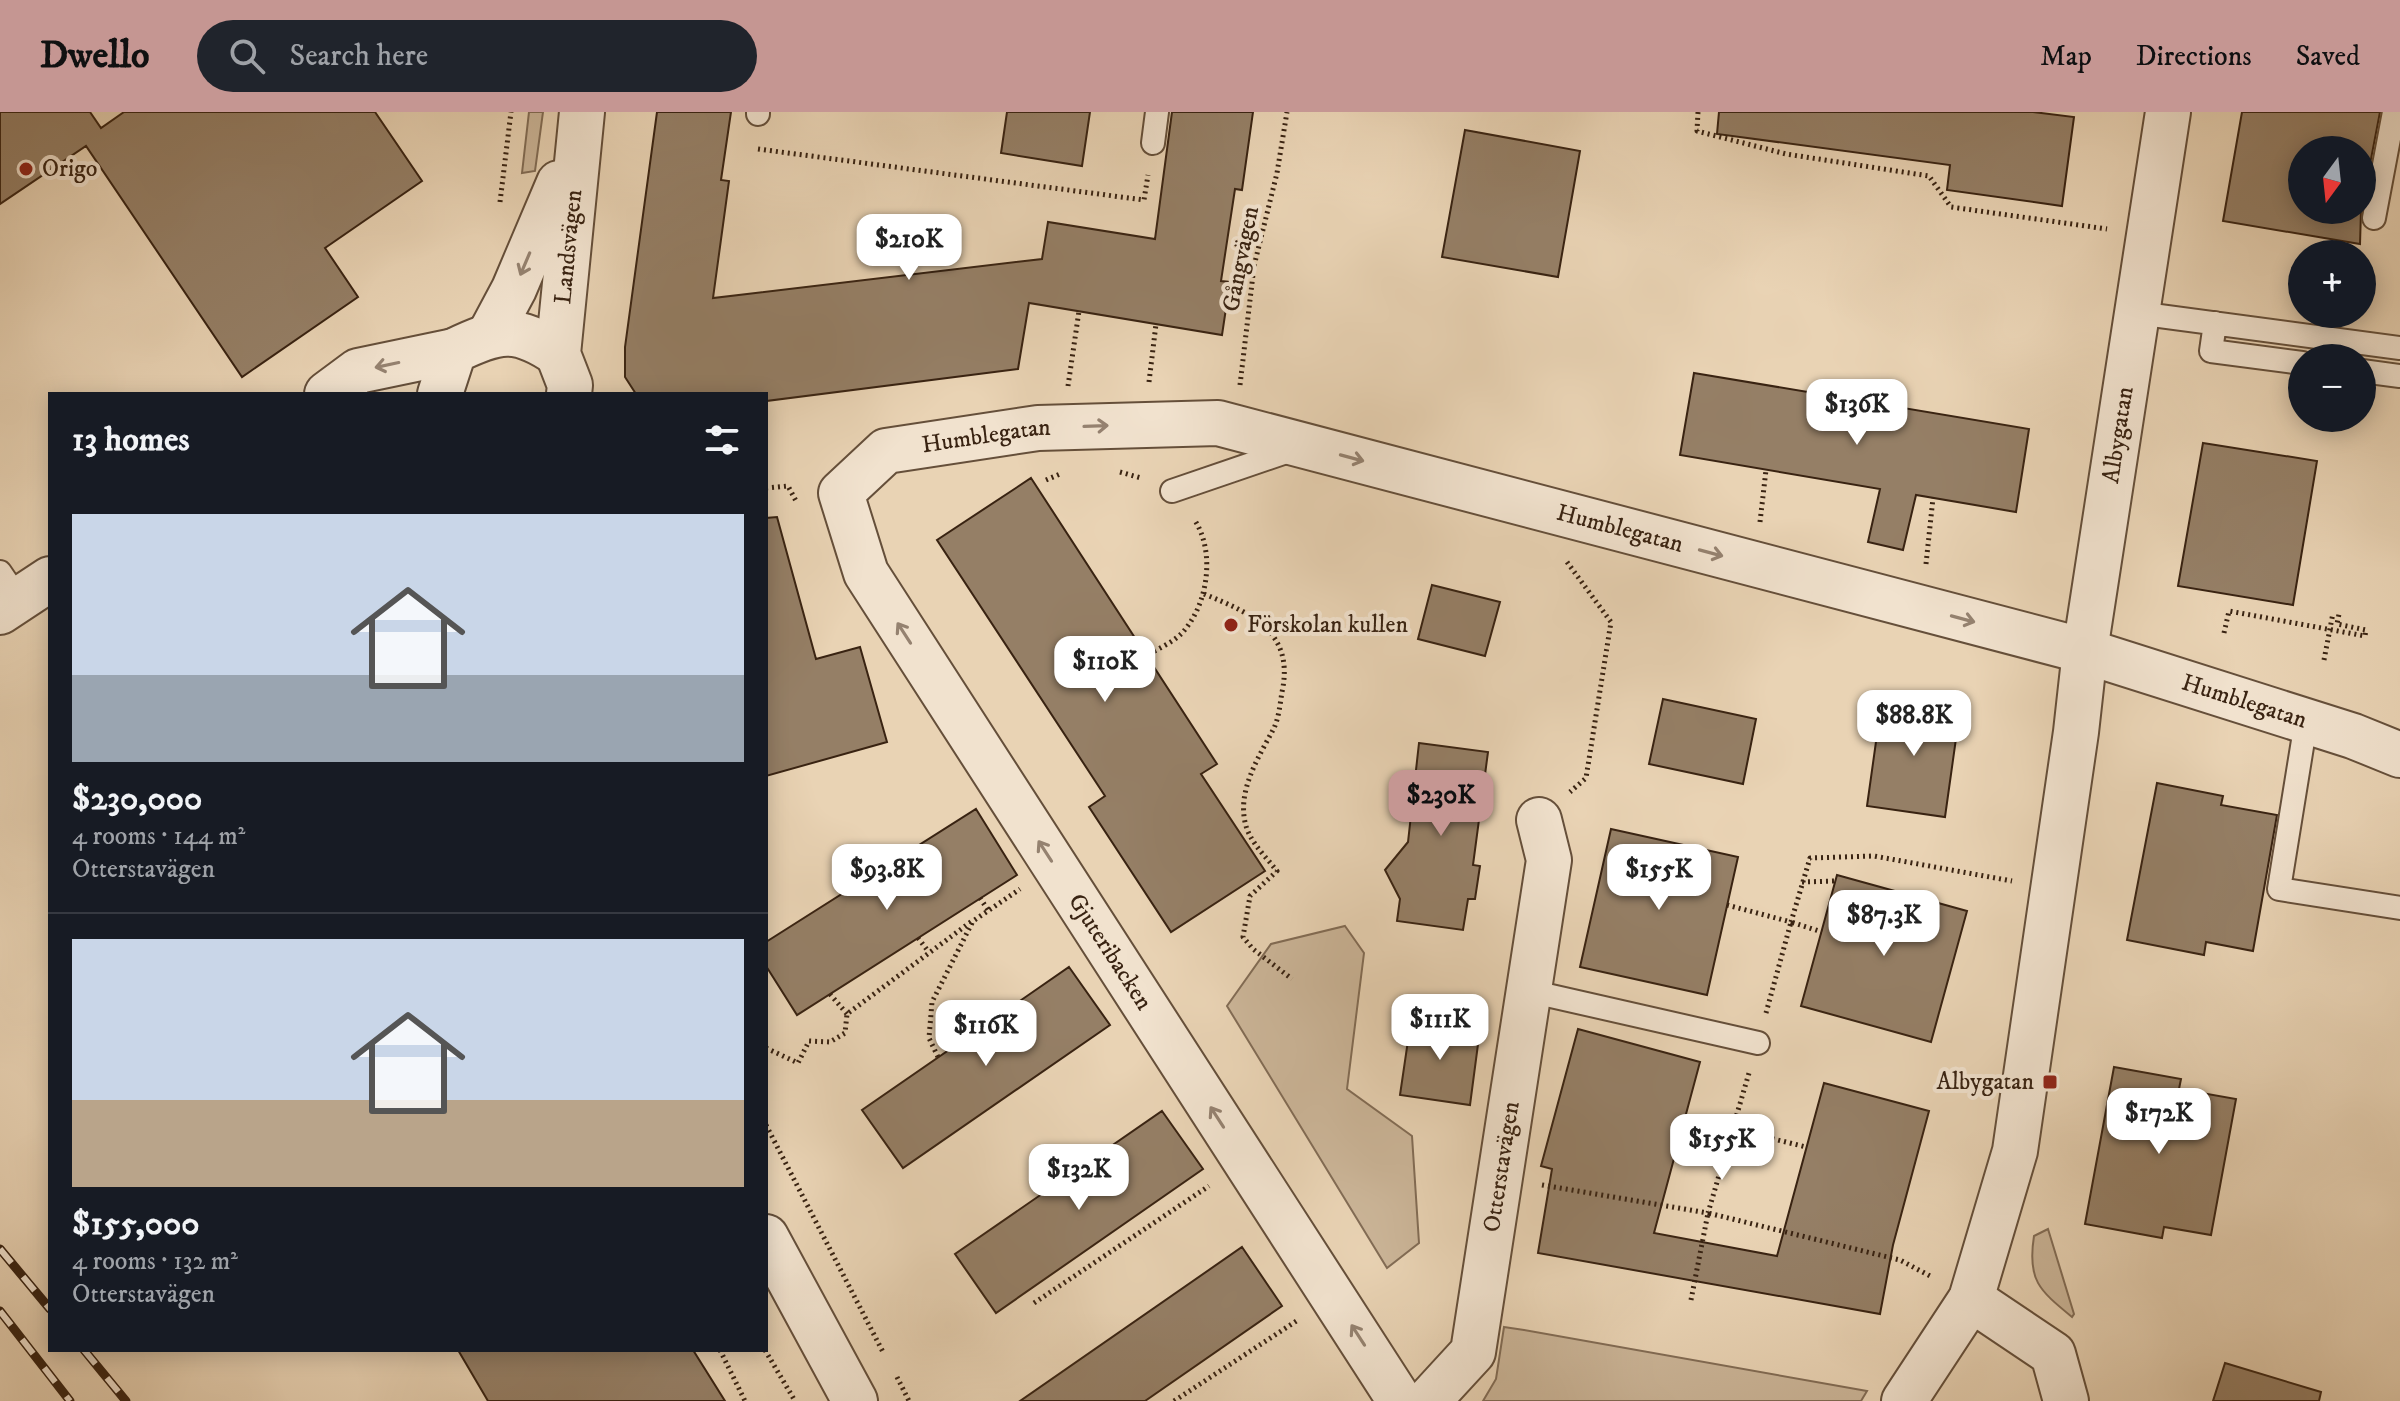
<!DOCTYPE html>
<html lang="en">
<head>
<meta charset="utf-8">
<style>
  :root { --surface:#171b24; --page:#20242c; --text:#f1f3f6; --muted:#9ea1a6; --line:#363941; --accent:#c59692 }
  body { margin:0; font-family:"IM FELL DW Pica",serif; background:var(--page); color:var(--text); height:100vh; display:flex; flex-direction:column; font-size:30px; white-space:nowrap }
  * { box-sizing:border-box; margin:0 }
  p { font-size:26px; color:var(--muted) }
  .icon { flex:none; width:44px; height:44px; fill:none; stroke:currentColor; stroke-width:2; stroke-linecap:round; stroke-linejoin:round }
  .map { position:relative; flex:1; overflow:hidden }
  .panel { position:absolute; left:48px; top:280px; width:720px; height:960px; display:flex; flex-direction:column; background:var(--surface); border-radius:0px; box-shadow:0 4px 20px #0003 }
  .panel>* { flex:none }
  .needle { width:52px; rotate:195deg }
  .fabs { position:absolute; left:2288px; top:24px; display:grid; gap:16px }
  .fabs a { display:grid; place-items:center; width:88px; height:88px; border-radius:50%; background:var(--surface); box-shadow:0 4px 20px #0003; font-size:40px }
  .price { position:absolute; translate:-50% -68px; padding:0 18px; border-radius:16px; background:#fff; color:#222; font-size:26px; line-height:52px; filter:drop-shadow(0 2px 4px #0008) }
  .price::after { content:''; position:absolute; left:50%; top:48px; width:24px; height:18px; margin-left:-12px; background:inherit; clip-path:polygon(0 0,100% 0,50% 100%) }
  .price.active { background:var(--accent); color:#111 }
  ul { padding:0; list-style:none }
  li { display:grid; align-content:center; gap:16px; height:424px; padding:0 24px }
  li+li { border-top:2px solid var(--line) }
  li span { display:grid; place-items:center; height:248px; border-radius:0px; color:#555 }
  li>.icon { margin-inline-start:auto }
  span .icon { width:144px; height:144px; fill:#fffc; stroke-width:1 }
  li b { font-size:34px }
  h2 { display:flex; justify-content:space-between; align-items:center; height:96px; padding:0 24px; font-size:34px }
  header { display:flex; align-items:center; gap:48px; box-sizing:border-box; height:112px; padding:0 40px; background:var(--accent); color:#111 }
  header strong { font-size:38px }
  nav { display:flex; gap:44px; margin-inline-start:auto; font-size:28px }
  .search { width:560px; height:72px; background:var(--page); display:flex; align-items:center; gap:20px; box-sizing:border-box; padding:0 28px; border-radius:44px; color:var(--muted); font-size:30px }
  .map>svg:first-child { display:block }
</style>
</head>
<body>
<header>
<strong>Dwello</strong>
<div class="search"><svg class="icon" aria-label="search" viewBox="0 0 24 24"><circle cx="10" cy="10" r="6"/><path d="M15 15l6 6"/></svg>Search here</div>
<nav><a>Map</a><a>Directions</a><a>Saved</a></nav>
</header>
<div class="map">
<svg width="2400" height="1289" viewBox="0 0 2400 1289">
  <rect width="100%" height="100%" fill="#e9d3b4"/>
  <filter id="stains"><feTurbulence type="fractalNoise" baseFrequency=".0025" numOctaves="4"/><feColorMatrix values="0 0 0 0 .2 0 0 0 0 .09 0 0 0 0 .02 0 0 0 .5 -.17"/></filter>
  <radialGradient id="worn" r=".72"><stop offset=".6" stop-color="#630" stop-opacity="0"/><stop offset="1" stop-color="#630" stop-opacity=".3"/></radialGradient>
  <path fill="#cbb598" stroke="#826c55" stroke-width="2" d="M529,0H543L535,59L522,61Z
    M1345,814L1364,841L1347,977L1412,1024L1419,1131L1387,1156L1227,894L1271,832Z
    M2048,1117L2074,1202L2072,1205C2039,1178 2027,1168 2034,1124Z
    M1504,1215L1524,1218L1867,1279L1861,1289H1483L1496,1267Z"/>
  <path fill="#957f66" stroke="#392312" stroke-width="2" d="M0,0H90L101,16L124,0H375L422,69L325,136L358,185L242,265L86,34L0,92Z
    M657,0H731L721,68L729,69L713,186L1042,147L1048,110L1155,127L1172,0H1253L1242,78L1235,77L1221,169L1230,170L1222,223L1029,191L1018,257L766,289V282H636L625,265V235Z
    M1007,0H1090L1082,54L1001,41Z
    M1719,0H2033L2074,5L2062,94L1947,78L1950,53L1717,22Z
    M2242,0H2380L2362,94V38H2302V98H2361L2360,132L2223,109Z
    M1465,18L1580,39L1558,165L1442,145Z
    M1694,261L2029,317L2016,400L1916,383L1903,438L1868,430L1880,377L1680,343Z
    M2203,331L2317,349L2293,493L2178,474Z
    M1031,366L1217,652L1201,662L1265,759L1171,820L1089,695L1105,684L937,428Z
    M777,405L816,547L860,535L887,630L766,664V406Z
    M1432,473L1500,490L1485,544L1418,527Z
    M1663,587L1756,607L1743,672L1649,652Z
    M1882,587L1960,598L1945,705L1867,694Z
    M1419,631L1488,640L1473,753L1480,754L1475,787H1468L1463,818L1397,809L1400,787L1385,758L1408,730Z
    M2157,671L2223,684L2221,693L2277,703L2253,839L2206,830L2204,843L2127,828Z
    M976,697L1017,763L797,903L766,854V830Z
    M1611,717L1738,745L1707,883L1580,855Z
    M1837,763L1967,799L1931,930L1801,894Z
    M1069,855L1110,913L903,1056L862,998Z
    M1411,908L1480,917L1470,993L1400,983Z
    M1578,917L1700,950L1654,1121L1777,1144L1824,971L1929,999L1893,1133L1880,1202L1538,1141L1552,1057L1541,1054Z
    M2114,955L2181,967L2179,977L2236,987L2211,1123L2164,1115L2162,1126L2085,1112Z
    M1162,999L1203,1057L996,1201L955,1142Z
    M1242,1135L1282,1194L1145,1289H1020Z
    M458,1238H693L725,1289H488Z
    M2225,1251L2321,1280L2319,1289H2213Z"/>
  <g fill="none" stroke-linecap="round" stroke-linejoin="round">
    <defs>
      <path id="service" d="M758,2V0
        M1153,31L1157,0
        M2374,106L2394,0
        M2137,201L2400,236
        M2215,211L2211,239L2302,251
        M2362,259L2400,264
        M1172,379L1292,338
        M0,460L19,488
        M2306,610L2279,777L2400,796
        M1529,879L1758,931"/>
      <g id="minor">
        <path d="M327,282L358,259L454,239"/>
        <path d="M0,500L50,467"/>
        <path d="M1971,1187L2053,1242L2066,1289"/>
        <path id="s1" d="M1400,1289L866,461L841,381L886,339L1038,316L1218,311L2085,539L2353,624L2400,643"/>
        <path id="s2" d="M1428,1289L1473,1240L1549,748L1539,708"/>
        <path id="s3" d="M1904,1289L1971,1187L2015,1039L2076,620L2085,539L2168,0"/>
      </g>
      <g id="tertiary">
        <path d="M490,222L514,177L559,71"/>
        <path d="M440,282L454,239C498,218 516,213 558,242"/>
        <path id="s4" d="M569,282L570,273L558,242L582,0"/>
        <path d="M766,1125L855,1289"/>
      </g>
    </defs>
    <use href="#service" stroke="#654f3a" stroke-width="26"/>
    <use href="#minor" stroke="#654f3a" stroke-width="48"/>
    <use href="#tertiary" stroke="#654f3a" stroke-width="48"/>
    <path stroke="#392312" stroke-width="5" stroke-dasharray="2 4" stroke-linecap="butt" d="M1698,0L1697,19L1786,42L1929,64L1951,95L2107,117
      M758,37L1144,88L1148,63
      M500,90L511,0
      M1149,270L1156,212
      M1240,273L1254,154L1277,61L1287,0
      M1068,274L1079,199
      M1120,360L1141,366
      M1046,368L1060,362
      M766,376L788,374L796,389
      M1760,410L1766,358
      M1567,450L1611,510L1586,666L1570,680
      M1926,452L1933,386
      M1204,482C1251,501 1295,520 1282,580C1280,592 1279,605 1274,616C1259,645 1236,679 1246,714C1251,731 1266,745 1277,759L1250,784L1243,825L1253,837L1292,867
      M2224,521L2229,499L2365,524L2366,518L2337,512L2339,502
      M1149,542C1160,536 1173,530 1182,521C1208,493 1216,440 1194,407
      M2324,548L2333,501
      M1802,770L1836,769
      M980,786L988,798
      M1727,793L1791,810L1810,746L1874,744L2012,769
      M918,826L928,839
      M830,882L847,902
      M1766,901L1791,810L1822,820
      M766,936L798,951L809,929L830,930L845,921L847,902L972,809
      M938,945L929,926L932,890L973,809L1020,777
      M1685,1005L1806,1035
      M766,1013L884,1242
      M1542,1073L1708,1101L1749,961
      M1691,1188L1708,1101L1900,1148L1932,1165
      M1034,1191L1209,1074
      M720,1238L745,1289
      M765,1238L795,1289
      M897,1265L909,1289
      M1174,1289L1298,1208"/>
    <use href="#service" stroke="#f1e2ce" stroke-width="22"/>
    <use href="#minor" stroke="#f1e2ce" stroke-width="44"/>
    <use href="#tertiary" stroke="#f1e2ce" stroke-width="44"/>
    <defs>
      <path id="rail" d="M0,1137L50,1197
        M0,1199L70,1289
        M84,1238L126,1289"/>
    </defs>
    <use href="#rail" stroke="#392312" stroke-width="9"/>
    <use href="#rail" stroke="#f1e2ce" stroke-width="6" stroke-dasharray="18" stroke-linecap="butt"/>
  </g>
  <defs><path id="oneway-shaft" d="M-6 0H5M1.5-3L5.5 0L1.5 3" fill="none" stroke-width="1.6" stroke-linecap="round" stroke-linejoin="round" transform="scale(2)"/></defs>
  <g stroke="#958270">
    <use href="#oneway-shaft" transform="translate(525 152) rotate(113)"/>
    <use href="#oneway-shaft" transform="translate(387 253) rotate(168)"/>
    <use href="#oneway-shaft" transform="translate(1096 314) rotate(-2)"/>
    <use href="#oneway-shaft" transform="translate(1352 346) rotate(15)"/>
    <use href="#oneway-shaft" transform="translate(1711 441) rotate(15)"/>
    <use href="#oneway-shaft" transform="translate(1963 507) rotate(15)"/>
    <use href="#oneway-shaft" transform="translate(904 521) rotate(-123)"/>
    <use href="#oneway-shaft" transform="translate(1045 739) rotate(-123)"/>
    <use href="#oneway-shaft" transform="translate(1217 1005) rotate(-123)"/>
    <use href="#oneway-shaft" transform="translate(1358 1223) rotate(-123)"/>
  </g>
  <g fill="#8f2418" stroke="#f1e2ce" stroke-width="3">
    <circle cx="26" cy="57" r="8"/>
    <circle cx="1231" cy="513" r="8"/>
    <rect x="2042" y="962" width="16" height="16" rx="4"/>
  </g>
  <g text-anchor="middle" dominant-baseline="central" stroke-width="8" stroke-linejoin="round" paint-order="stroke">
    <g font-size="24" fill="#392312" stroke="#f1e2ce" text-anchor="start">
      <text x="42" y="57">Origo</text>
      <text x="1247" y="513">Förskolan kullen</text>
      <text x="2034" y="970" text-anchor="end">Albygatan</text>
    </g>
    <g font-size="24" fill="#392312" stroke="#f1e2ce">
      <text stroke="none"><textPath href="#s4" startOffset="150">Landsvägen</textPath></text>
      <text transform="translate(1241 147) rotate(-79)">Gångvägen</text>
      <text stroke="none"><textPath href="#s3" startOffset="1000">Albygatan</textPath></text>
      <text stroke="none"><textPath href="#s1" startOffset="1232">Humblegatan</textPath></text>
      <text stroke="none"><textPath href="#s1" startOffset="1880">Humblegatan</textPath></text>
      <text stroke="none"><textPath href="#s1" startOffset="2528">Humblegatan</textPath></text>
      <text transform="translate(1110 840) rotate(57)">Gjuteribacken</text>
      <text stroke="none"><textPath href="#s2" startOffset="254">Otterstavägen</textPath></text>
    </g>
  </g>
  <rect width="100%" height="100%" filter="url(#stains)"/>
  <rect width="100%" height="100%" fill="url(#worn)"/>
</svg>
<div class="fabs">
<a><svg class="needle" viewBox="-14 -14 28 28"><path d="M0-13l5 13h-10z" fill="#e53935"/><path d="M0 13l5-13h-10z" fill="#9ea1a6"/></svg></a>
<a>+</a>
<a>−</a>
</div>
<b class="price" style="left:909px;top:170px">$210K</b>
<b class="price" style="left:1857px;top:335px">$136K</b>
<b class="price" style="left:1105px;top:592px">$110K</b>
<b class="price" style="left:1914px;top:646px">$88.8K</b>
<b class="price active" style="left:1441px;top:726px">$230K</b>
<b class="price" style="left:887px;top:800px">$93.8K</b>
<b class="price" style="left:1659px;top:800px">$155K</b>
<b class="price" style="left:1884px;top:846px">$87.3K</b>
<b class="price" style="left:1440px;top:950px">$111K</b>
<b class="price" style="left:986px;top:956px">$116K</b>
<b class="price" style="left:2159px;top:1044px">$172K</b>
<b class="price" style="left:1722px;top:1070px">$155K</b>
<b class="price" style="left:1079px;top:1100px">$132K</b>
<section class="panel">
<h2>13 homes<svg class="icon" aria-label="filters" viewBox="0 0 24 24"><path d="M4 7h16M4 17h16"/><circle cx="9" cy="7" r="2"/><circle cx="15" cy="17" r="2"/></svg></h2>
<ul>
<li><span style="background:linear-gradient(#c9d6e8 65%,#9aa5b1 0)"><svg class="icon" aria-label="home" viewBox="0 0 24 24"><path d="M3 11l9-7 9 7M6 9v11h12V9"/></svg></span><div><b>$230,000</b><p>4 rooms · 144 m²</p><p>Otterstavägen</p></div></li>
<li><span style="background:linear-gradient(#c9d6e8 65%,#b9a48a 0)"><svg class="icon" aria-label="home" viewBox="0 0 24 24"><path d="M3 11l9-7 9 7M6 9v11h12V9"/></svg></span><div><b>$155,000</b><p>4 rooms · 132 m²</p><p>Otterstavägen</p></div></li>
</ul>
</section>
</div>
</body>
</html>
